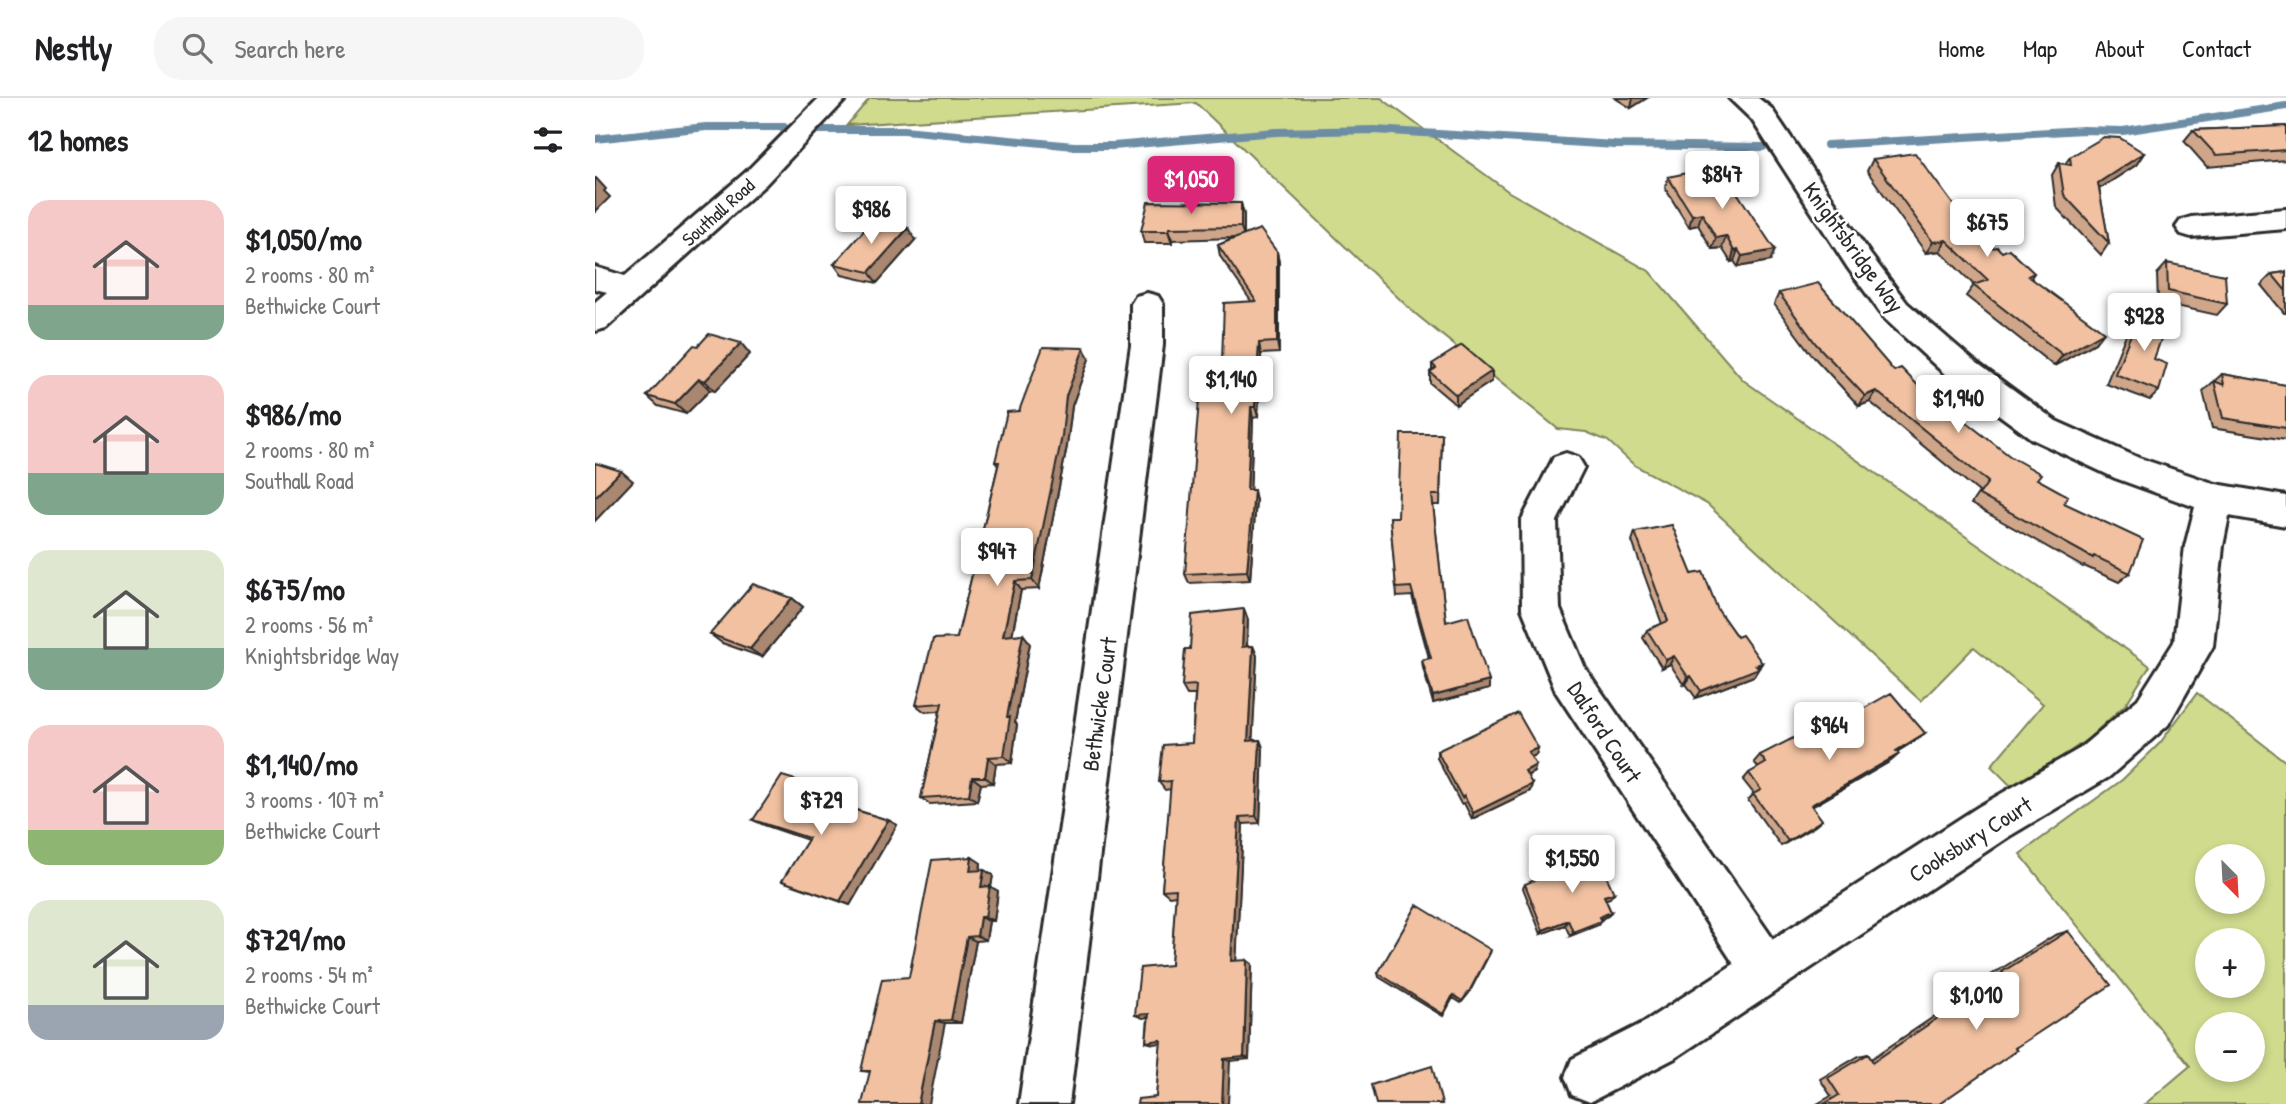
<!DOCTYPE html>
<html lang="en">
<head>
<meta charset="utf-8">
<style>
  :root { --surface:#fff; --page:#f6f6f6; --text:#202124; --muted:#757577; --line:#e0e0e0; --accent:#db2777 }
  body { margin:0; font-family:"Patrick Hand",sans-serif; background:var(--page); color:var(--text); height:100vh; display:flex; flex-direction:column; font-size:26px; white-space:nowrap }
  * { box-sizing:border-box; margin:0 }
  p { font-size:23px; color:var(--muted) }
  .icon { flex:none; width:38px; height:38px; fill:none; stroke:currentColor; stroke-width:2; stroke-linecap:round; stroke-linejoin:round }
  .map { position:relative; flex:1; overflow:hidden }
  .side { display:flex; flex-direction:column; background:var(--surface); width:595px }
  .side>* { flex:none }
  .needle { width:46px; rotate:156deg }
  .tools { position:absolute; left:1600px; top:746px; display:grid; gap:14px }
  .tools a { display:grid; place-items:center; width:70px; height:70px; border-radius:50%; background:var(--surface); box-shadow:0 4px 10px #0003; font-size:35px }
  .price { position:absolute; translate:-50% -60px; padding:0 16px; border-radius:7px; background:#fff; color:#222; font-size:23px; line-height:46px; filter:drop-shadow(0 2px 4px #0008) }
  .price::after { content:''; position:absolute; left:50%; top:42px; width:21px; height:16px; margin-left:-10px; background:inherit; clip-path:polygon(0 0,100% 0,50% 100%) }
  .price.active { background:var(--accent); color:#fff }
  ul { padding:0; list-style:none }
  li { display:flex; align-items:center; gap:21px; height:175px; padding:0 28px }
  li span { display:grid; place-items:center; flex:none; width:196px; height:140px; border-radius:21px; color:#555 }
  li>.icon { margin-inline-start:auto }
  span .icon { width:84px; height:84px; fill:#fffc; stroke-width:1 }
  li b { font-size:30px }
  h2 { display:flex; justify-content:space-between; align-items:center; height:84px; padding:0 28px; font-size:30px }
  header { display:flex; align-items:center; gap:42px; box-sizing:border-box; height:98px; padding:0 35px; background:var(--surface); border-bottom:2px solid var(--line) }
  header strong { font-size:33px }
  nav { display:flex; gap:38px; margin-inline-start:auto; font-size:24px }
  .search { width:490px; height:63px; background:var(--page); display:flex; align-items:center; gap:18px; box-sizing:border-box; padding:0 24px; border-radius:28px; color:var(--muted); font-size:26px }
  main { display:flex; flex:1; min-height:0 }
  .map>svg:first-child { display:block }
</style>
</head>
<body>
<header>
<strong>Nestly</strong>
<div class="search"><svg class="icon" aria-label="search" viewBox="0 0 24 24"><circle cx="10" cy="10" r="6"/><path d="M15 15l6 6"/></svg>Search here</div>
<nav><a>Home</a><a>Map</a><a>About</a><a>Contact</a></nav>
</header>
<main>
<section class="side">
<h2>12 homes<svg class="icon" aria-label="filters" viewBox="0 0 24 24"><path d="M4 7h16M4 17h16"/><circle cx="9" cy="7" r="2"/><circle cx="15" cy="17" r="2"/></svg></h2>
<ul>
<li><span style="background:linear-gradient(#f6c9c9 75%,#7fa58c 0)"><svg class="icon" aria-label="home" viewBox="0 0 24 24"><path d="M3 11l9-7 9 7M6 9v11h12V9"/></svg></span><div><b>$1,050/mo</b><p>2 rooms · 80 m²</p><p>Bethwicke Court</p></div></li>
<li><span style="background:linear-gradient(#f6c9c9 70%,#7fa58c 0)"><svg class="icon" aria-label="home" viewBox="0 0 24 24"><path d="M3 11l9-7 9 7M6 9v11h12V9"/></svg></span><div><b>$986/mo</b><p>2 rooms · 80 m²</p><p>Southall Road</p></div></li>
<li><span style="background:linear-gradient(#dfe7d0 70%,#7fa58c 0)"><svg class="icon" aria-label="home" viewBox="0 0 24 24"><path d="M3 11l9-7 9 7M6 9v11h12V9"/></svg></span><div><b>$675/mo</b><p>2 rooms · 56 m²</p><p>Knightsbridge Way</p></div></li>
<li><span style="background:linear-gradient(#f6c9c9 75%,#8fb573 0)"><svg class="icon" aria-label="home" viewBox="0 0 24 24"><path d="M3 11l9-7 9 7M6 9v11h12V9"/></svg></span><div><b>$1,140/mo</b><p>3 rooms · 107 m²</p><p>Bethwicke Court</p></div></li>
<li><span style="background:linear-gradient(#dfe7d0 75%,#9aa5b1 0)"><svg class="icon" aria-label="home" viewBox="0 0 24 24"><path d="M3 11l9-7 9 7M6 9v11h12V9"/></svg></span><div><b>$729/mo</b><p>2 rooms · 54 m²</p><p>Bethwicke Court</p></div></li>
</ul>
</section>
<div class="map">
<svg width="1691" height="1006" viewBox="0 0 1691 1006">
  <rect width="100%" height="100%" fill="#fff"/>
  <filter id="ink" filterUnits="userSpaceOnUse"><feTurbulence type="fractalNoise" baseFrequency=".0143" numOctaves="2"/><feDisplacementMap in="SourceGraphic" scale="14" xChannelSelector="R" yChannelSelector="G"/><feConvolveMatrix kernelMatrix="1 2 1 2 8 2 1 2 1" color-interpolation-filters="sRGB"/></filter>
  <g filter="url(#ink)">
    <path fill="#d0db8e" stroke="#7e835c" stroke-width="2" fill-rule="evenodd" d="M275,0H786L914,94L1054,173L1148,282L1555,568L1531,606L1494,640L1420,692L1396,668L1448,606L1379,549L1326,603L1112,406L1039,367L1013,343L991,334L963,331L817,213L601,5L252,27Z
      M1602,595L1691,664V1006H1550L1595,968L1425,756L1527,682L1565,645ZM1612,758H1657V803H1612ZM1612,842H1657V887H1612ZM1612,926H1657V971H1612Z"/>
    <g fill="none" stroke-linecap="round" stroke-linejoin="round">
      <path stroke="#6d8da5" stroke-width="8" d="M225,32H309L479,48H518L681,34L780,32L1020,47L1168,49
        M0,41L111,29H189
        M1232,47L1488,32L1528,33L1691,8"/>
      <defs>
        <path id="minor" d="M224,0H252L171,86L11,230L0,233V204L12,194L0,191V169L30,178L151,74Z
          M1134,0H1163L1176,10L1275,156L1312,205L1378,262L1461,323L1544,360L1621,386L1691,398V428L1634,418L1628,448L1618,548L1573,627L1514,679L1413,739L1080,960L995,1004L977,997L970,979L977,961L1046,926L1139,866L961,594L927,511L926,423L959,359L971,355L983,359L989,369L962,423L965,511L990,570L1178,841L1383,709L1484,651L1543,601L1579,544L1590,448L1600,409L1520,380L1437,341L1354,280L1290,221L1253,170L1157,22Z
          M1691,111V131L1596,139L1586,136L1581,129L1586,122L1596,119Z
          M552,195L563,198L568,206V247L474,1006H424L536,247V206L541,198Z"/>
      </defs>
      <use href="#minor" stroke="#2b2b2b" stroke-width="6"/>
      <use href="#minor" fill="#fff" fill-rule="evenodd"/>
    </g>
    <path fill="#cfa68a" stroke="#2b2b2b" stroke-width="2" d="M1020,0H1052L1036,10Z
      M1691,28V62L1612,69L1589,43L1598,32Z
      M1549,55L1541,67L1504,91L1514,145L1506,157L1461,109L1457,77L1464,65L1470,66L1475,59Z
      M1278,61L1392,152L1407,154L1439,175L1436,180L1500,245L1459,268L1371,198L1379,187L1345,153L1331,155L1272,73Z
      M1073,79L1175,163L1143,169L1139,163L1136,164L1127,150L1117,151L1103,127L1094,129L1070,90Z
      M646,105L649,117V137L682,154L684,165V255L666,256L663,319L658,320L655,392L661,402L655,482L594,485L590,476L627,264L656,203L625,158L623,147L639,140L577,142V145H549L546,133Z
      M320,142L282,185L247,177L239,166Z
      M1572,165L1632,206L1622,217L1563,204L1562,176Z
      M1691,174V215H1689L1666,187L1677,176Z
      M1184,195L1299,273L1442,381L1469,405L1535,475L1524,484L1489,468L1488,469L1376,406L1384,394L1275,304L1264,308L1216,256L1179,206Z
      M1545,214L1559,261L1564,293L1555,302L1511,286L1536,224Z
      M155,256L120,293L115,292L91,316L63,308L52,298Z
      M494,261L477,308L472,348L444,491L426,492L417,538L428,536L435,545L420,624L422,626L417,665L401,666L398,685L386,686L382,703L335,706L326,700L345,613L330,614L321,607L362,540L403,368L400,364L424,313Z
      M837,266L897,273V283L861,307L835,285V274L837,272Z
      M1627,276L1691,287V342L1617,330L1608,293Z
      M847,336L845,407H838L851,524L894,591L838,605L828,570L827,562L834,560L817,498L802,499L795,419H803Z
      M1040,434L1097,476L1142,539L1167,565L1159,578L1101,600L1091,586L1089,587L1075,566L1067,570L1048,540L1052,532L1067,526L1037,443Z
      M197,500L208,509L167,559L127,545L115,536Z
      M649,511L653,522L652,548H658L662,558L657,642H665L668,650L665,725L648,726L641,863L657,866L654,961L635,963L561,999L566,945L559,946L551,944L553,919L548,920L540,917L576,867L581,797L574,798L567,792L576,691L570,692L564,684L597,645L600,597H592L587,588L595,551Z
      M1330,635L1321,642L1302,654L1304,656L1296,663L1217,709L1227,722L1220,728L1186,748L1153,702L1159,696L1148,682L1154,675L1164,670L1159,664L1165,657L1217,640Z
      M943,650L941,657L936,659L939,674L932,678L937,686L935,693L877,721L869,705L866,706L842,660V653Z
      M227,693L223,700L293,722L302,727L255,807L187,783L213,742L169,727L158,722Z
      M386,765L385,773L389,772L398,777L396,789L403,793L399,823H394L391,842L381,843L366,925H350L275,974L266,973L314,879Z
      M930,786L1015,800L1010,801L1016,814L1013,818L1005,821L1003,827L975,838L970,827L946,836L928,790Z
      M1473,833L1420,950L1344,1006H1222L1236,998L1225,981L1264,958L1273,956L1276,961L1346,914L1356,911L1358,914L1402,886L1396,877L1460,837Z
      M895,855L874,895L866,905L858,900L848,918L784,879L783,875Z"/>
    <path fill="#a98771" stroke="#2b2b2b" stroke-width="2" d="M1038,0H1052L1036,10Z
      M1549,55L1541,67L1495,97L1503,85Z
      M0,80H1L11,91L9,93L15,99L0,114Z
      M646,105L649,117V140L646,129Z
      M1107,115L1103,127L1094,129L1097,117Z
      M313,130L320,142L282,185L274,174Z
      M574,130L577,142V145L573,133Z
      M1131,138L1127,150L1117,151L1121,140Z
      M1351,142L1345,153L1331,155L1338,144Z
      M1143,152L1139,163L1136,164L1139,153Z
      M1180,152L1175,163L1143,169L1147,158Z
      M682,154L684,165V255L682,244Z
      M1509,234L1500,245L1459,268L1468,257Z
      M146,245L155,256L120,293L110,283Z
      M664,245L666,256L663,319L660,309Z
      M489,250L494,261L477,308L472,348L444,491L437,482L471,298Z
      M897,273V283L861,307V297Z
      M104,281L115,292L91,316L80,306Z
      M1281,293L1275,304L1264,308L1270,298Z
      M656,309L658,320L655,402L652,392Z
      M26,373L38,383L0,423V399Z
      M659,392L661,402L655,482L652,473Z
      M420,483L426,492L415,547L408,538Z
      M197,500L208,509L167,559L155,551Z
      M649,511L653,522L651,558L647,549Z
      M428,536L435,545L420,624L422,626L417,665L409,658L412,619Z
      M658,548L662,558L657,651L653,643Z
      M1079,558L1075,566L1067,570L1071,562Z
      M1167,565L1159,578L1101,600L1106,593Z
      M1096,578L1091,586L1089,587L1093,579Z
      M894,583V591L838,605V598Z
      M1330,635L1321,642L1293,659L1301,653Z
      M665,642L668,650L665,725L661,718Z
      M943,650L941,657L932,661L933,654Z
      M1304,656L1296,663L1209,713L1216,707Z
      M393,659L401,666L398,685L390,679Z
      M941,667L939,674L928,680L930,673Z
      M377,679L386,686L382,703L374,697Z
      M937,686L935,693L877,721L878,715Z
      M217,687L227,693L222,702L211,697Z
      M644,719L648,726L641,868L636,863Z
      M293,722L302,727L255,807L245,803Z
      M1227,722L1220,728L1186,748L1193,743Z
      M377,759L386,765L384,779L375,773Z
      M389,772L398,777L396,789L403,793L399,823L390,819L386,789Z
      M1019,795L1015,800L1006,803L1009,798Z
      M1016,814L1013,818L1001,823L1004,819Z
      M385,819L394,823L391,842L382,838Z
      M973,822L970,827L946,836L948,832Z
      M1006,823L1003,827L975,838L978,834Z
      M372,839L381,843L366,925L356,922Z
      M896,852L874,895L866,905L867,903Z
      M652,862L657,866L654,961L649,959Z
      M340,923L350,925L334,1006H323Z
      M629,961L635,963L633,1006H627Z"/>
    <path fill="#f1c1a1" stroke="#2b2b2b" stroke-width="2" d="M1691,28V52L1621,57L1598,32Z
      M1509,39L1525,40L1549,55L1503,85L1514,145L1469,97L1464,65L1476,67L1475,59Z
      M1320,55L1392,152L1402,149L1407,154L1414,151L1439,175L1433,178L1509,234L1468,257L1378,187L1393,182L1351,142L1338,144L1278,61Z
      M1116,70L1131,91L1139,90L1180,152L1147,158L1143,152L1139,153L1131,138L1121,140L1107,115L1097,117L1073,79Z
      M553,104L646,105V129L574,130L573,133H546Z
      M281,123L313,130L274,174L239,166L271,130Z
      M665,131L682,154V244L664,245L660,309H656L652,392H659L652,473L590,476L607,265L627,264L629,205L661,203L623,147Z
      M1572,165L1630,177L1632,206L1573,193Z
      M1691,174V193L1677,176Z
      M1223,185L1299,273L1306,270L1337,302L1340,300L1416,359L1446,376L1442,381L1473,398L1469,405L1548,442L1535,475L1499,458L1498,460L1384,397L1393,384L1281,293L1270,298L1221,246L1184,195Z
      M1545,214L1572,224L1559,261L1572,266L1564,293L1520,276Z
      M114,236L146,245L110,283L104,281L80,306L52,298L99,247L103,248Z
      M867,247L897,273L861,297L835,274L841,270L837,266Z
      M448,249L489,250L471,298L467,338L437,482L420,483L408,538L428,536L412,619H415L409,658L393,659L390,679H377L374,697L326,700L347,605L321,607L338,541L362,540L404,364H400L412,314L424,313Z
      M1627,276L1691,287V330L1628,320L1619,283L1629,287Z
      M806,336H847L845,397H837L851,524L873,518L894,583L838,598L827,562L836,560L816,489L801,490L795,419H803Z
      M0,365L26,373L0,399Z
      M1077,427L1097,476L1108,474L1123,512L1142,539L1147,537L1167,565L1161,567L1164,570L1106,593L1096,578L1093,579L1079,558L1071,562L1052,532L1073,523L1040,434Z
      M158,486L197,500L155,551L115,536Z
      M649,511L647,549L658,548L653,643L665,642L661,718L644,719L636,863L652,862L649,959L629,961L627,1006H542L543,1001L561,999L566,942L551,944L554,916L540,917L545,870L576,867L581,791L567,792L576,683L564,684L568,647L597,645L601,587L587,588L590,551H595L597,517Z
      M1296,595L1330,635L1301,653L1304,656L1216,707L1227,722L1193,743L1158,696L1166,692L1154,675L1171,665L1165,657L1212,633L1217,640Z
      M923,615L943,650L933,654L941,667L930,673L937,686L878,715L869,698L867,700L842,653Z
      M187,678L217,687L211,697L293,722L245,803L187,783L214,740L158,722Z
      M1002,757L1019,795L1009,798L1016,814L1004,819L1006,823L978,834L973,822L948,832L930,786Z
      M377,759L375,773L389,772L386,789L395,788L390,819H385L382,838L372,839L356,922L340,923L323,1006H267L275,973H266L287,881L314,879L337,762Z
      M822,807L896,852L875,892L867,903L858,897L848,916L783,875Z
      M1473,833L1516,887L1420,950L1422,952L1344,1006H1229L1244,997L1233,980L1273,956L1278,964L1356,911L1360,917L1414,883L1407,874Z
      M837,968L847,1006H781L776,987Z"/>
  </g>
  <g text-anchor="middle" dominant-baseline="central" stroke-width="5" stroke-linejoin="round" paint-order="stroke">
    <g font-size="19" fill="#2b2b2b" stroke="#fff">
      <text transform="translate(123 114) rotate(-42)">Southall Road</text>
    </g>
    <g font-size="23" fill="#2b2b2b" stroke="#fff">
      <text transform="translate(1259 149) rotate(54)">Knightsbridge Way</text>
      <text transform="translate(504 606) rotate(-82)">Bethwicke Court</text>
      <text transform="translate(1010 634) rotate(57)">Dalford Court</text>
      <text transform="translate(1375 741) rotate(-32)">Cooksbury Court</text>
    </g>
  </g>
</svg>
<div class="tools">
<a><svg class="needle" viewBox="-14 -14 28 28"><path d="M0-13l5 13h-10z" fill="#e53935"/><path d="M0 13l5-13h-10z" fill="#757577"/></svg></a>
<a>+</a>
<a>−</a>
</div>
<b class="price" style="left:1127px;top:113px">$847</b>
<b class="price active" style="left:596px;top:118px">$1,050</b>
<b class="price" style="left:276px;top:148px">$986</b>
<b class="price" style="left:1392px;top:161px">$675</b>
<b class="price" style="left:1549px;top:255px">$928</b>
<b class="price" style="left:636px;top:318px">$1,140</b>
<b class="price" style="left:1363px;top:337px">$1,940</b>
<b class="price" style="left:402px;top:490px">$947</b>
<b class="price" style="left:1234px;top:664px">$964</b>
<b class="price" style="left:226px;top:739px">$729</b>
<b class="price" style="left:977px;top:797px">$1,550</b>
<b class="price" style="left:1381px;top:934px">$1,010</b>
</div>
</main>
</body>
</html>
